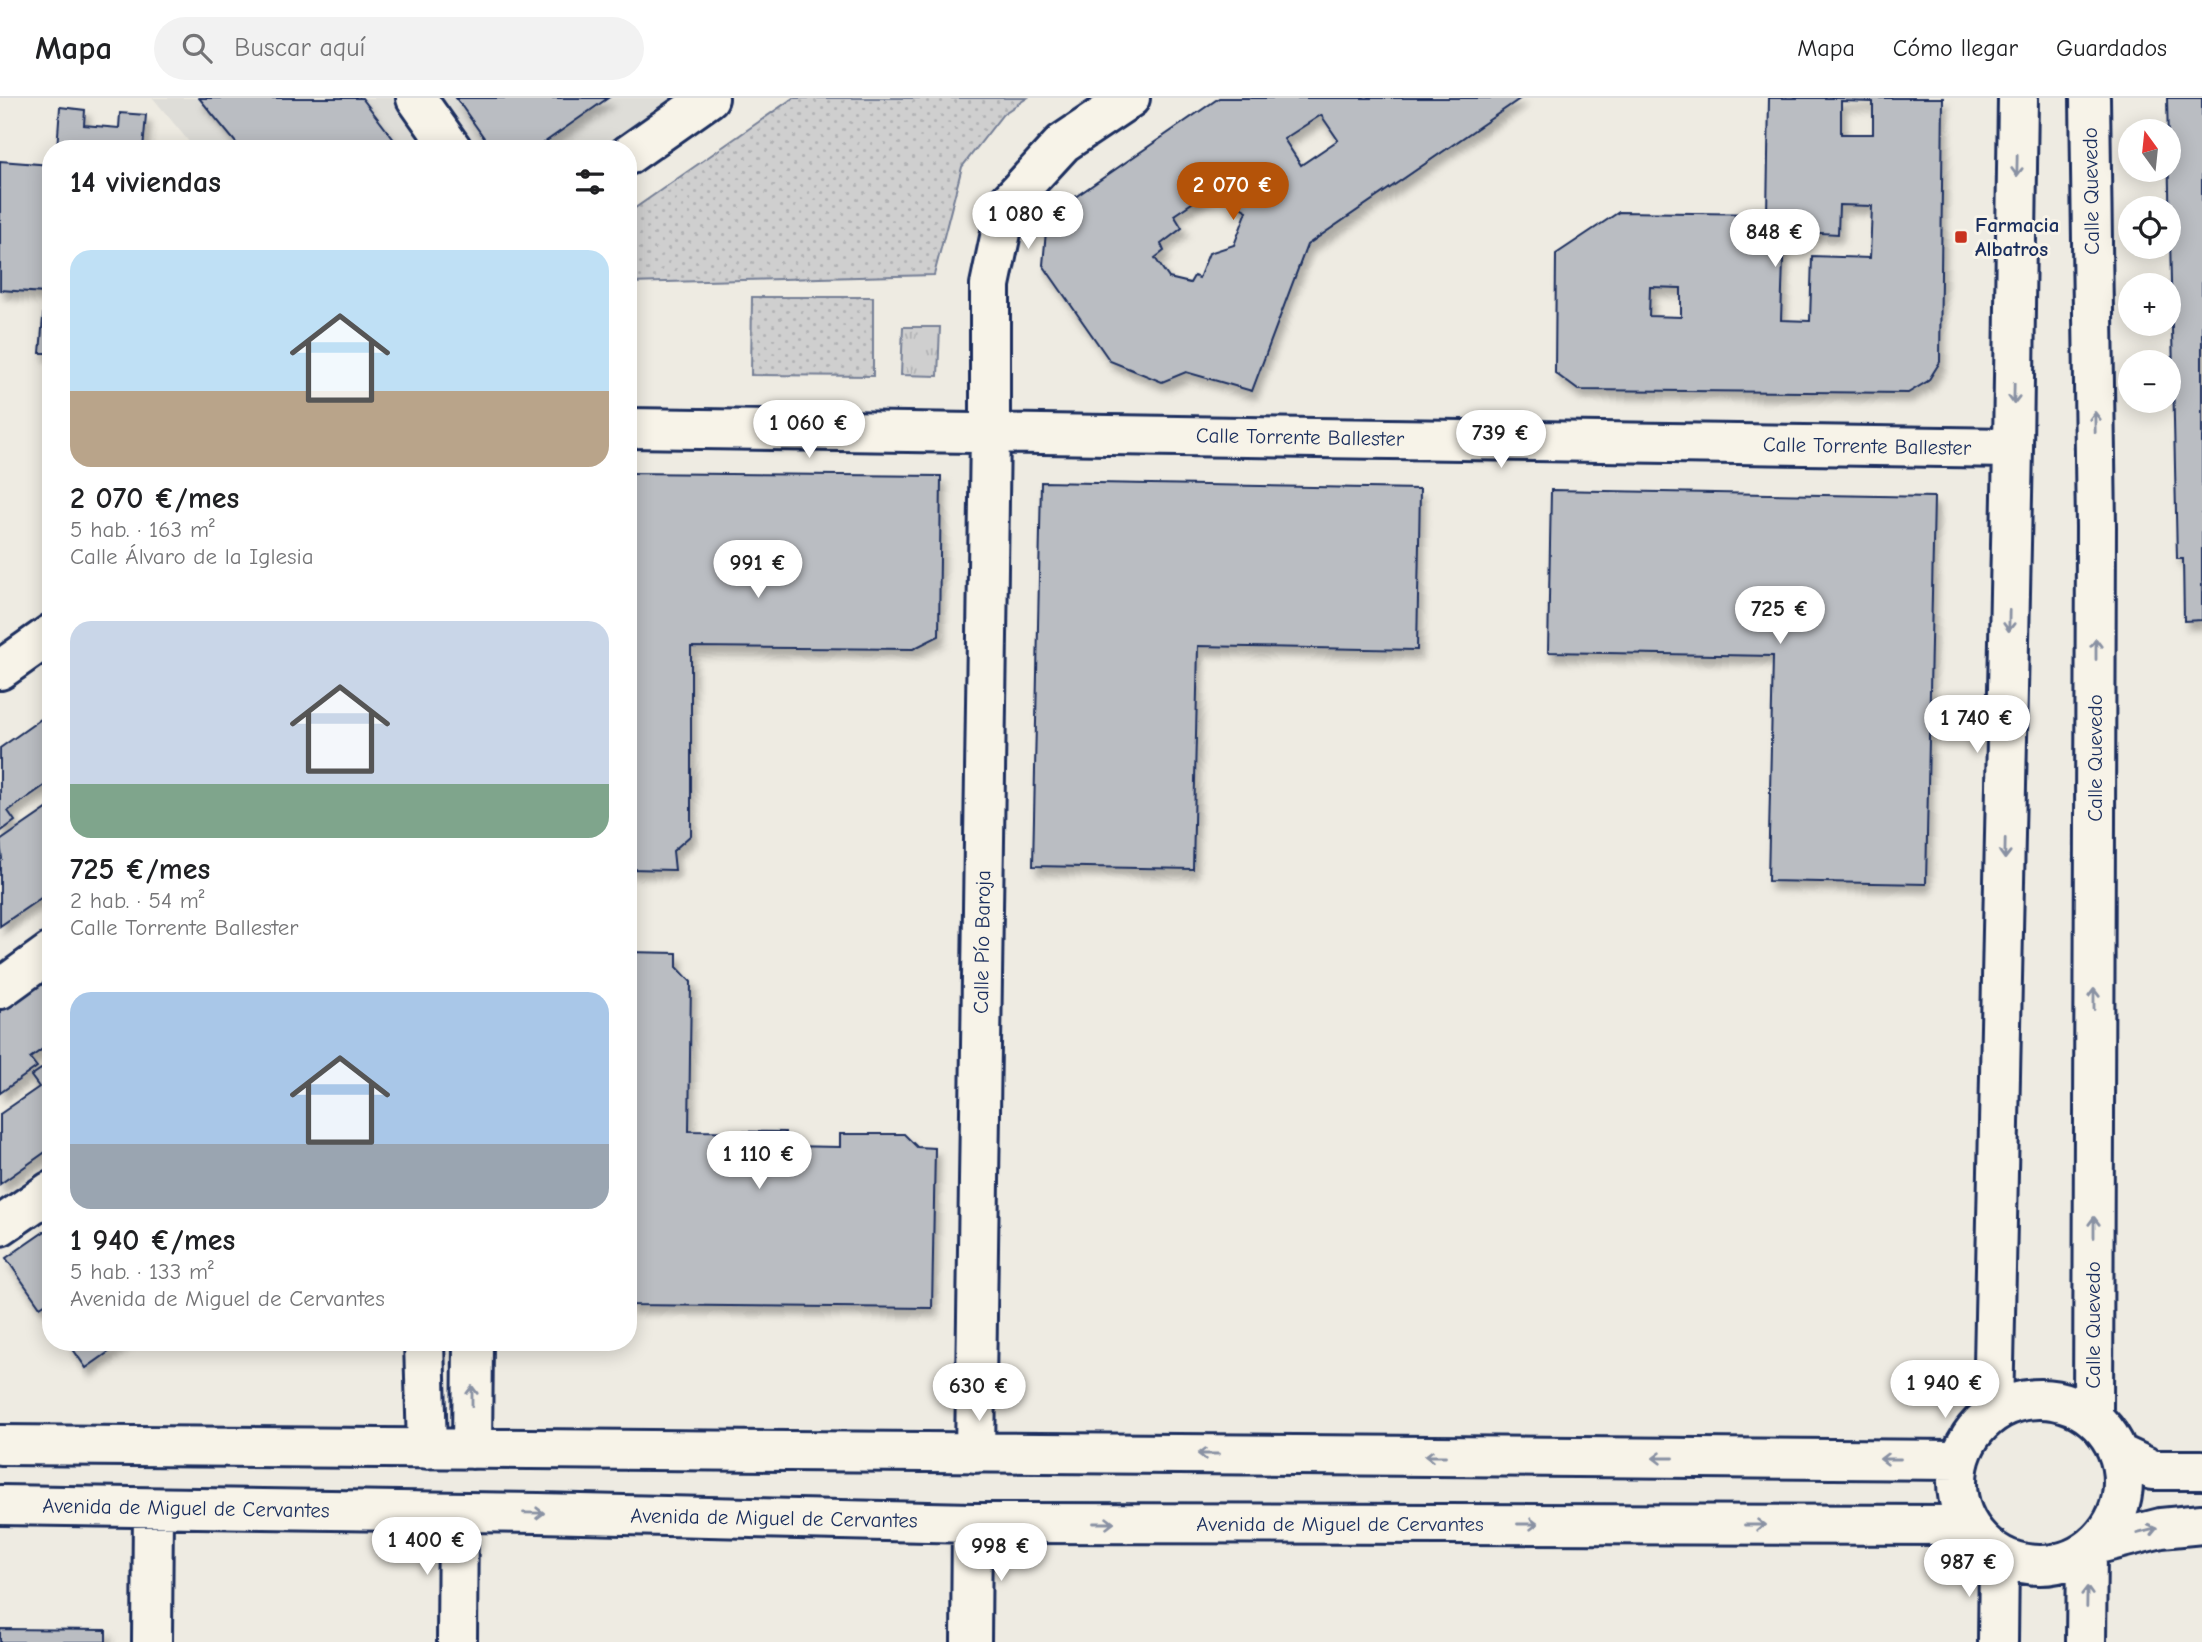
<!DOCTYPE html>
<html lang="es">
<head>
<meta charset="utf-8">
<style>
  :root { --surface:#fff; --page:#f2f2f2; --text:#202124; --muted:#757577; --line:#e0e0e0; --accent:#b45309 }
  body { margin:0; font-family:"Comic Neue",sans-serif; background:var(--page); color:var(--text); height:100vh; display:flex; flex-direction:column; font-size:26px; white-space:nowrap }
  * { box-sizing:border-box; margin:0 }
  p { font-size:23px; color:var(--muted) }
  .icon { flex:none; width:38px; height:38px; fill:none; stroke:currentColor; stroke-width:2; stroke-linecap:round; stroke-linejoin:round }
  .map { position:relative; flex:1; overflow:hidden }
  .drawer { position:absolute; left:42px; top:42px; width:595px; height:1211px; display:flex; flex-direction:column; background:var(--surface); border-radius:28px; box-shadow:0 4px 18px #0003 }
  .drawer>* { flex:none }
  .needle { width:46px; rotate:345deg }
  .buttons { position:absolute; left:2118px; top:21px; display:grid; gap:14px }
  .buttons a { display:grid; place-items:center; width:63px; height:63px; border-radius:50%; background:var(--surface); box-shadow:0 4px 18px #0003; font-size:35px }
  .price { position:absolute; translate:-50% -60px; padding:0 16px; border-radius:24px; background:#fff; color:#222; font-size:23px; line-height:46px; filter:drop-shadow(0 2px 4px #0008) }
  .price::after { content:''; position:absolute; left:50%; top:42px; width:21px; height:16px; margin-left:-10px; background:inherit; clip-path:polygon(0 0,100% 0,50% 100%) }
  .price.selected { background:var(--accent); color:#fff }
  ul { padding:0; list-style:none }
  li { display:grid; align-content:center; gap:14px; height:371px; padding:0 28px }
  li span { display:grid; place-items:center; height:217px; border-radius:21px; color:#555 }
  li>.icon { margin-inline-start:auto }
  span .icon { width:126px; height:126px; fill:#fffc; stroke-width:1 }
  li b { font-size:30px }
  h2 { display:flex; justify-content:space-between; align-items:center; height:84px; padding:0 28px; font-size:30px }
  header { display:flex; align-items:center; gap:42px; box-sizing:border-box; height:98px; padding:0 35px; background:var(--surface); border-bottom:2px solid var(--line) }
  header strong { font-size:33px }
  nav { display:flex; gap:38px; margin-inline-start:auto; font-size:24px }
  .search { width:490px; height:63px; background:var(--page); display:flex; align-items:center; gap:18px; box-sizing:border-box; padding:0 24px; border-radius:38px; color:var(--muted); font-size:26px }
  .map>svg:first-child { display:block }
</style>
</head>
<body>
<header>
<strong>Mapa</strong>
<div class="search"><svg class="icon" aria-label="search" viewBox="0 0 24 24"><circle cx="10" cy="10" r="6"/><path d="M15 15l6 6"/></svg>Buscar aquí</div>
<nav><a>Mapa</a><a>Cómo llegar</a><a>Guardados</a></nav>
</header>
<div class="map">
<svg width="2202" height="1544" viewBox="0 0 2202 1544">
  <defs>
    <pattern id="grass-tufts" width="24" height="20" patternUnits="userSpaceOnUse" patternTransform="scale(1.75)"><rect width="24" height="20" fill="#cfcfcf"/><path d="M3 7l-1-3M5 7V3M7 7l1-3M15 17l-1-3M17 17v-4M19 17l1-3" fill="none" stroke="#b1b2b4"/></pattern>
    <pattern id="park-dots" width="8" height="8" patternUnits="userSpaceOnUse" patternTransform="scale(1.75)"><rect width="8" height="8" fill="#cfcfcf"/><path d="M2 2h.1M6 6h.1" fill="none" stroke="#b1b2b4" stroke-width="1.8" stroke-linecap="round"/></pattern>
    <filter id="shadow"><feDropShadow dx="4.5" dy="8" stdDeviation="3.5" flood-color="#0004"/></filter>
  </defs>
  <rect width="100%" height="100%" fill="#eeebe2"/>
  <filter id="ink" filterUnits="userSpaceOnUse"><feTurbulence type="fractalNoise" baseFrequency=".0143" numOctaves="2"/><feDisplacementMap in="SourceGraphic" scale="14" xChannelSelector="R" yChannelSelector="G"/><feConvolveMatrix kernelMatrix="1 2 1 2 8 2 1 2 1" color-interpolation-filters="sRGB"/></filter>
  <g filter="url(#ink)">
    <path fill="#deddd8" d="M153,0H691L621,51H195Z"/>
    <path fill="url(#grass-tufts)" stroke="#757f96" stroke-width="2" d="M903,229H940L938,278L901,277Z"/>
    <path fill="url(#park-dots)" stroke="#757f96" stroke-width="2" d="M793,0H1027L1003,16L962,69L934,177L628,185V115Z
      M752,199H873V278L751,277Z"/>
    <path fill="#babdc2" stroke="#1b2f5e" stroke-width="2" fill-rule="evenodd" filter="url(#shadow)" d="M199,0H362L401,51H241Z
      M456,0H608L535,51H492Z
      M1219,0H1521L1307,147L1252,293L1186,274L1162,284L1110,263L1043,167L1046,133L1039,124ZM1321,17L1338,42L1301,67L1284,41ZM1222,85L1235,106L1247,113L1234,147L1209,155L1199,180L1194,178L1190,185L1169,180L1155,160L1164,153L1161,146L1182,130L1174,117Z
      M1769,0H1943L1940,264L1928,283L1908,295L1578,292L1555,275L1556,156L1619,114L1767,116ZM1841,3L1873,4V36H1841ZM1839,107L1872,108L1870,160L1812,158L1810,223L1781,222L1784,133L1838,136ZM1650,189L1681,190V219L1649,218Z
      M2167,0H2202V522L2184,523L2183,461H2177Z
      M60,9L85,12L84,27L119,30L120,15L146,17L143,51H57Z
      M0,63L51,67V255H40L45,195L0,192Z
      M628,375L941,378L939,538L913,551L691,549V737L673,753L675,772L628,771Z
      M1041,384L1420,391L1417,552L1198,548L1193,771L1033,768Z
      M1551,392L1934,399L1926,786L1768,783L1773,558L1548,554Z
      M51,614V683L8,713L15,723L0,734V650Z
      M51,708V793L0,828V762L2,761L0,743Z
      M628,854L677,855V869L691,884L689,1033L785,1034L786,1048L840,1049V1036H904L917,1049L935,1050L932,1210L628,1207Z
      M51,872V945L30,960L37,969L0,995V908Z
      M51,964V1050L0,1086V1016L39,989L31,978Z
      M51,1129V1202L40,1209L6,1160Z
      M68,1244H123L86,1270Z
      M0,1531L106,1532V1544H0Z"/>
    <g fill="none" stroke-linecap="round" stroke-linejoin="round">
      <defs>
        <path id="minor" d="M416,0L452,51
          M2090,0L2096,429L2093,1319
          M628,57L709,0
          M628,330L2013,350
          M0,572L51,536
          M0,891L51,854
          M0,1128L51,1093
          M424,1244L427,1351
          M1957 1384a83 83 0 1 1 166 0a83 83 0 1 1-166 0Z
          M1993,1315L2013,350L2018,0
          M0,1347L1958,1362
          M472,1351L473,1244
          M975,1355L990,334V187L1007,106L1063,45L1130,0
          M2119,1356L2153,1372H2202
          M0,1407L539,1415L972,1425L1967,1427
          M2094,1447L2161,1430L2202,1426
          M152,1544L153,1410
          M457,1544L458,1414
          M971,1544L972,1425
          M1998,1544L1999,1458
          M2086,1544L2087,1453"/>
      </defs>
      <use href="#minor" stroke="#1b2f5e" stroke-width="44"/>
      <use href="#minor" stroke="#f7f3e8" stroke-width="38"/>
    </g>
    <defs><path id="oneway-shaft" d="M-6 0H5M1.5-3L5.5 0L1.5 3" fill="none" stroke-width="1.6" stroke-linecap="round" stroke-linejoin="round" transform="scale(1.75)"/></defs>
    <g stroke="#8991a3">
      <use href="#oneway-shaft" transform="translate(2017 68) rotate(91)"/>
      <use href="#oneway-shaft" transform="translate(2014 296) rotate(91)"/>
      <use href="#oneway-shaft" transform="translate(2095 324) rotate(-91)"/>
      <use href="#oneway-shaft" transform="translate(2009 523) rotate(91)"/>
      <use href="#oneway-shaft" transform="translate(2096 551) rotate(-90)"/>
      <use href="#oneway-shaft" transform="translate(2005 751) rotate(91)"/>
      <use href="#oneway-shaft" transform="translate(2094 901) rotate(-90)"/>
      <use href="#oneway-shaft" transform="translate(2094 1129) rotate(-90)"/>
      <use href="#oneway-shaft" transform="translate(472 1298) rotate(-90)"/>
      <use href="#oneway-shaft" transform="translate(1208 1356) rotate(-180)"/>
      <use href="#oneway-shaft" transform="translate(1435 1358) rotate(-180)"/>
      <use href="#oneway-shaft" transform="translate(1663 1360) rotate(-180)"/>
      <use href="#oneway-shaft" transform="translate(1890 1361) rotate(-180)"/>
      <use href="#oneway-shaft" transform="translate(534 1415) rotate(1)"/>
      <use href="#oneway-shaft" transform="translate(1104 1425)"/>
      <use href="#oneway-shaft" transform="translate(1528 1426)"/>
      <use href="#oneway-shaft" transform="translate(1755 1427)"/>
      <use href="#oneway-shaft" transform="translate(2147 1433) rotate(-14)"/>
      <use href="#oneway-shaft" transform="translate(2087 1499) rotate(-89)"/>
    </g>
  </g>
  <rect fill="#c8321e" stroke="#f7f3e8" stroke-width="2.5" x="1954" y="132" width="14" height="14" rx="3.5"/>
  <g text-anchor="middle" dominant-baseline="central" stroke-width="6" stroke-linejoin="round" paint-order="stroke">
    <g font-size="21" fill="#1b2f5e" stroke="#f7f3e8">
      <text transform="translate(2091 93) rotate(-91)">Calle Quevedo</text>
      <text transform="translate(1300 339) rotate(1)">Calle Torrente Ballester</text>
      <text transform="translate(1867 348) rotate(1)">Calle Torrente Ballester</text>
      <text transform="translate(2095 660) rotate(-90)">Calle Quevedo</text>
      <text transform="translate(982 844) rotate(-89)">Calle Pío Baroja</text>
      <text transform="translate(2093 1227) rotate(-90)">Calle Quevedo</text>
      <text transform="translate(186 1410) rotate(1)">Avenida de Miguel de Cervantes</text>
      <text transform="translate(774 1420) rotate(1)">Avenida de Miguel de Cervantes</text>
      <text x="1340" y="1426">Avenida de Miguel de Cervantes</text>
    </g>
    <g font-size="21" font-weight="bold" fill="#1b2f5e" stroke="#f7f3e8" text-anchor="start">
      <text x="1975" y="127">Farmacia<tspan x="1975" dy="24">Albatros</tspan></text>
    </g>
  </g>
</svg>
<div class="buttons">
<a><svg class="needle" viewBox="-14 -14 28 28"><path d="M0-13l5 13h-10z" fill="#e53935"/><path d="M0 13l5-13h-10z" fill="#757577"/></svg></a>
<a><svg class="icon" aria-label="locate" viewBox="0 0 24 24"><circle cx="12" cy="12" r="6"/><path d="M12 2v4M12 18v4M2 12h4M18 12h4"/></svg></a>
<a>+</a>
<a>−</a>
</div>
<b class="price selected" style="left:1233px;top:124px">2 070 €</b>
<b class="price" style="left:1028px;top:153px">1 080 €</b>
<b class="price" style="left:1775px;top:171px">848 €</b>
<b class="price" style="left:809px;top:362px">1 060 €</b>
<b class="price" style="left:1501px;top:372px">739 €</b>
<b class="price" style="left:758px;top:502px">991 €</b>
<b class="price" style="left:1780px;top:548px">725 €</b>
<b class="price" style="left:1977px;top:657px">1 740 €</b>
<b class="price" style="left:759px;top:1093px">1 110 €</b>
<b class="price" style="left:1945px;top:1322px">1 940 €</b>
<b class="price" style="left:979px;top:1325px">630 €</b>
<b class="price" style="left:427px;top:1479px">1 400 €</b>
<b class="price" style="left:1001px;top:1485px">998 €</b>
<b class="price" style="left:1969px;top:1501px">987 €</b>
<section class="drawer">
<h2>14 viviendas<svg class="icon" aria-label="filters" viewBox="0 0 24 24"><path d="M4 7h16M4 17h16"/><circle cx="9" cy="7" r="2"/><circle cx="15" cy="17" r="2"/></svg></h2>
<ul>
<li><span style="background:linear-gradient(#bfe0f5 65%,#b9a48a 0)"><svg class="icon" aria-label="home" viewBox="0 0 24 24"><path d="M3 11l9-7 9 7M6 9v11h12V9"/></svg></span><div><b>2 070 €/mes</b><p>5 hab. · 163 m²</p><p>Calle Álvaro de la Iglesia</p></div></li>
<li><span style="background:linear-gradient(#c9d6e8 75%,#7fa58c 0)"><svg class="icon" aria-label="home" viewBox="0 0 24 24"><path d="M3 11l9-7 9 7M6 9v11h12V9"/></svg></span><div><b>725 €/mes</b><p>2 hab. · 54 m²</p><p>Calle Torrente Ballester</p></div></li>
<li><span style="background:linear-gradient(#a9c7e8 70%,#9aa5b1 0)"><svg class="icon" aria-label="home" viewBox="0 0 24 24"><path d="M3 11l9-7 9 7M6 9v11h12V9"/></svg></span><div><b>1 940 €/mes</b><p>5 hab. · 133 m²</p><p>Avenida de Miguel de Cervantes</p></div></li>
</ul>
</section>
</div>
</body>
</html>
